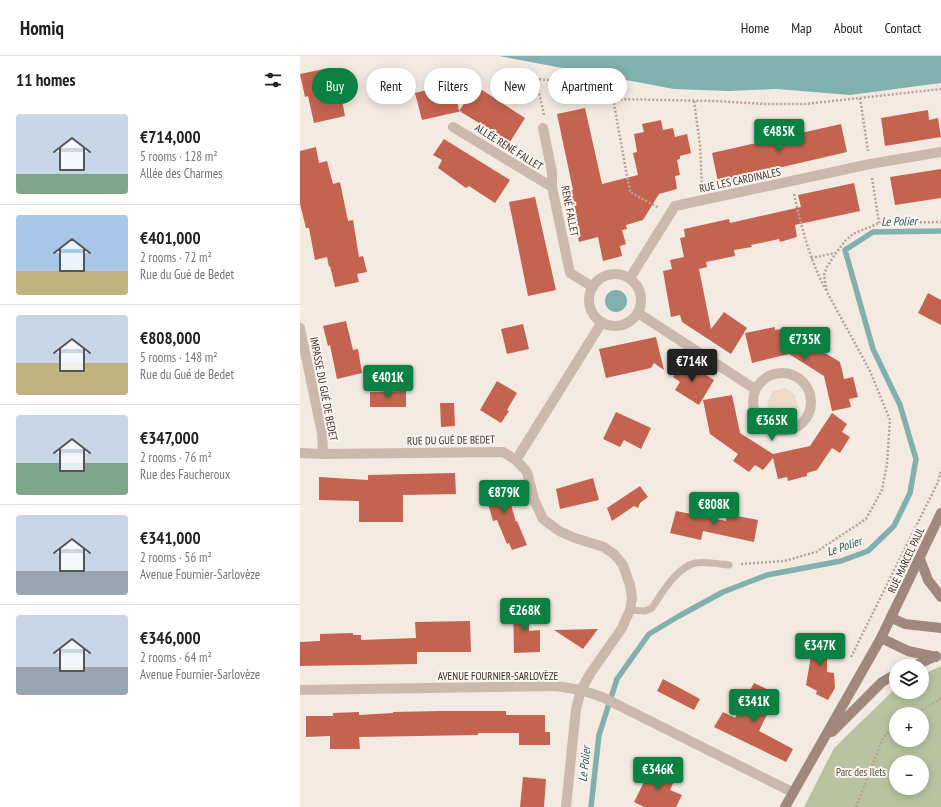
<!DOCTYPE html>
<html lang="en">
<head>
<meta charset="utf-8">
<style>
  :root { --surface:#fff; --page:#f6f6f6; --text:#202124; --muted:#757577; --line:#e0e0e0; --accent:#0b8043 }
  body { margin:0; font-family:"PT Sans Narrow",sans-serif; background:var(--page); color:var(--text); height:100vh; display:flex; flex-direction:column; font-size:15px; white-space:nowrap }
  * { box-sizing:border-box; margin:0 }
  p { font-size:13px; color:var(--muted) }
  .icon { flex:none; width:22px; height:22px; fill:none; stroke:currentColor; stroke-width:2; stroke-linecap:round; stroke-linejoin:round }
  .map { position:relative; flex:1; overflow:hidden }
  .panel { display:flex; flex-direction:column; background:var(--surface); width:300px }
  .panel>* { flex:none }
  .guide { position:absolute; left:12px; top:12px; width:380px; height:36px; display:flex; gap:8px }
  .tools { position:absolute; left:589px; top:603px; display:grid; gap:8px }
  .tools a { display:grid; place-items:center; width:40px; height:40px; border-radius:50%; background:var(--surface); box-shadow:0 2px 10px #0003; font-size:20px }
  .price { position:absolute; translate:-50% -34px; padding:0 9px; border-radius:4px; background:var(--accent); color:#fff; font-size:13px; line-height:26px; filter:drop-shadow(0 1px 2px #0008) }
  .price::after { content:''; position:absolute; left:50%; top:24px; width:12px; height:9px; margin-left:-6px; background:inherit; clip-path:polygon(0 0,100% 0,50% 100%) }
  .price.on { background:#222; color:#fff }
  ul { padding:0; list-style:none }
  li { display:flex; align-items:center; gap:12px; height:100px; padding:0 16px }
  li+li { border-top:1px solid var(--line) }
  li span { display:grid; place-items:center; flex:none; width:112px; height:80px; border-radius:4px; color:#555 }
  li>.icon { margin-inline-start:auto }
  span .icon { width:48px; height:48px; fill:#fffc; stroke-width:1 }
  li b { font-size:17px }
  h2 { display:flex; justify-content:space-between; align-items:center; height:48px; padding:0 16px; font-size:17px }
  .chip { padding:0 14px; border-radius:18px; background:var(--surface); box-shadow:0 2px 10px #0003; font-size:14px; line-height:36px }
  .chip.on { background:var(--accent); color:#fff }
  header { display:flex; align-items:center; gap:24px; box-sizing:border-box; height:56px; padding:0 20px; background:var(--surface); border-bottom:1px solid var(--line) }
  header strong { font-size:19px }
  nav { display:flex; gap:22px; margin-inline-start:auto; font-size:14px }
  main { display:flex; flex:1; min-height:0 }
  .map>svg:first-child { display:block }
</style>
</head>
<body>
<header>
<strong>Homiq</strong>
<nav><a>Home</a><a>Map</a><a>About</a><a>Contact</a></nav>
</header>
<main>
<section class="panel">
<h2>11 homes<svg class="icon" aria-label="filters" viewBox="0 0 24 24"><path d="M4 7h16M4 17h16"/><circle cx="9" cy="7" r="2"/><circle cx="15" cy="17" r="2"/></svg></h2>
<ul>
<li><span style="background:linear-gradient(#c9d6e8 75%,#7fa58c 0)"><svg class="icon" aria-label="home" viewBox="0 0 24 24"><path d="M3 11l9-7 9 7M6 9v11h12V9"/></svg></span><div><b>€714,000</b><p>5 rooms · 128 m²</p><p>Allée des Charmes</p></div></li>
<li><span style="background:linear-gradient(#a9c7e8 70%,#c2b280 0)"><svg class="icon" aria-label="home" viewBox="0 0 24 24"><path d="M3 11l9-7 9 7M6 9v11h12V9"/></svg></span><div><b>€401,000</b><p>2 rooms · 72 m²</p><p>Rue du Gué de Bedet</p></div></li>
<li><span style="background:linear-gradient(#c9d6e8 60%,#c2b280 0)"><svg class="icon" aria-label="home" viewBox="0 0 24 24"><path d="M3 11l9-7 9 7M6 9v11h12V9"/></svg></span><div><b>€808,000</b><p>5 rooms · 148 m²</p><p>Rue du Gué de Bedet</p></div></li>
<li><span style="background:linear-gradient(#c9d6e8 60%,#7fa58c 0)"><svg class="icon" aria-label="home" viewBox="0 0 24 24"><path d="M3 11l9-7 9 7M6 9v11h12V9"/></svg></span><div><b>€347,000</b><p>2 rooms · 76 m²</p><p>Rue des Faucheroux</p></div></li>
<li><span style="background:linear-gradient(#c9d6e8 70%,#9aa5b1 0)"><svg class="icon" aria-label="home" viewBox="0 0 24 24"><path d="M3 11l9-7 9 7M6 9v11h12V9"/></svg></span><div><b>€341,000</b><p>2 rooms · 56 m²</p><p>Avenue Fournier-Sarlovèze</p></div></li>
<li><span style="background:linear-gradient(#c9d6e8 65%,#9aa5b1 0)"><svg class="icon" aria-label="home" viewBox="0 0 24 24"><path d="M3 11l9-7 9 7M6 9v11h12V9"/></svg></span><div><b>€346,000</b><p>2 rooms · 64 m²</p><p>Avenue Fournier-Sarlovèze</p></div></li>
</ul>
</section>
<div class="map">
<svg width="641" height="751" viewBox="0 0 641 751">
  <rect width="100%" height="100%" fill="#f3eae2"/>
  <path fill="#bac3a1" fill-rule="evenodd" d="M641,610V751H504L534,692L596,632V636H622V619ZM596,658H622V684H596ZM596,706H622V732H596Z"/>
  <path fill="#ebd9c9" d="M485,332L495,339L498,351L492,361L479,364L470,357L467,346L473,335Z"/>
  <path fill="#81b0af" d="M199,0H641V27L550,39L477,33L428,35L374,33Z
    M305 245a11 11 0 1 1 22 0a11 11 0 1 1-22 0Z"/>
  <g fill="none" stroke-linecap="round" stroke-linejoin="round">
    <path stroke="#81b0af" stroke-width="5.5" d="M291,751L299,679L317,623L349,578L379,560L423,536L467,519L541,505L568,495L594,470L610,437L616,403L600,349L573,293L545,194L573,176L641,175"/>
  </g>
  <path fill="#c4634f" d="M24,13L30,41L41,39L45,60L14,67L8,40L5,41L0,18Z
    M154,27L159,55L176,30L225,62L210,86L161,56L162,55L122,64L115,37Z
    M285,52L302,128L338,119L333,97L337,96L334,78L344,76L342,68L361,64L363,74L373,72L375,81L387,78L391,97L380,100V103L377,104L380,119L375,120L377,133L359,138L343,164L326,169L327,173L322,174L326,188L320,190L322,200L303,205L298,181L279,186L268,135L273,134L257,58Z
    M628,54L629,64L638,62L641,81L585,90L581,62Z
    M541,68L547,96L418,126L412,97Z
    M144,83L210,124L195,147L169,130L166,132L138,112L142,104L133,99Z
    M16,91L19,107L27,105L33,128L40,126L48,165L53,164L59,201L63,200L67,216L57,218L59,226L35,231L30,210L29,211L27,201L15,204L9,172H6L0,148V95Z
    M641,113V142L595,149L590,121Z
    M554,127L560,155L495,169L497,181L480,186L479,183L451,189L452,191L434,194L435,200L406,206L407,211L399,213L411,273L424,256L447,272L431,298L382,266L380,259L371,261L363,215L372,213L370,204L384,201L380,182L385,181L384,173L429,163L430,167L501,151L498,139Z
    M235,141L256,234L228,240L209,146Z
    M628,237L641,244V269L618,257Z
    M46,265L53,294L58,293L62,317L37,323L30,289L28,290L23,270Z
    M223,268L229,293L207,298L201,273Z
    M475,271V274L482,273L509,287L513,279L530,290L525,297L540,306L544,323L553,321L558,341L549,343L551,351L532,355L524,320L489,298L452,307L445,277Z
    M356,281L364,314L354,307L351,312L306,322L299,293Z
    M383,305L414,324L399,349L375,334L380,326L373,321Z
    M197,325L217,337L207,354L209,355L201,367L180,354Z
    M106,335V351H70V336Z
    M432,339L440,377L473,398L510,390L532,357L547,368L542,376L550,381L540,397L532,392L517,414L507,417V420L488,425L487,421L478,423L473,402L463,414L455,409L449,416L433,405L438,398L410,378L403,344Z
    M140,347H154L155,370L141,371Z
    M316,356L351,372L341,393L324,384L320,391L303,383Z
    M155,417L156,438L103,439V466H59V445L19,444V421L68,424V419Z
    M293,422L299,444L260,453L256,433Z
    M204,424L216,466L217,465L227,489L212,494L209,487L207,488L197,464L193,465L183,430Z
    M340,430L348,441L340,447L338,452L334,450L312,465L307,452Z
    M376,455L426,465L427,458L458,464L454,486L403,475L401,484L370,477Z
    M213,550H229V575L240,574V596L214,597Z
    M170,565L171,596H117V608L0,610V586L20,585V578L53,577V579H61V584L116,582L115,566Z
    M298,573L283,593L254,574Z
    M507,580H527V616L534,617L535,632L528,644L516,638L517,635L506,629L511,600H507Z
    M363,623L400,643L394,654L357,635Z
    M454,627L477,638L459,675L493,693L486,706L414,671L423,656L435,662Z
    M141,655H206V659H245V676H250V689H219V677H178V679L59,681L60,693H30V680L6,681V660H33V657L59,656V659L93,657V656Z
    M352,710L376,721L370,734L382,739L376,751H344L334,746Z
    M223,721L246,723L244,751H220Z"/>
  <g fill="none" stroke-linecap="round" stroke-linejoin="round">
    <path stroke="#b8a397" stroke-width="2.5" stroke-dasharray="2 2" stroke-linecap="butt" d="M560,42L568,95
      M313,43L330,136L359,152
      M394,45L400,89L402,132
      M244,59L236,23L250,24L313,43L414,45L466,48H505L641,33
      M572,122L579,167
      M494,138C502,173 509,202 526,234
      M511,202L535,197
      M441,508L484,505L516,496L566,463L582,434L587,408L590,364L570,315L527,236L524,219L527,211L536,197L545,185L553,178L579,167L641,166
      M551,601L638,426L641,414
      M615,658L641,643
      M556,751L583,682L592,672L596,669"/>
    <path stroke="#ccb9ad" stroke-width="7" d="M330,554L345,555L352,552C362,537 376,512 395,507C405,505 419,508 429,509"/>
    <path stroke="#ccb9ad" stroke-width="10" d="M153,71L252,131
      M243,72L252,116V131L270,217L293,231
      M289 244a26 26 0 1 1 52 0a26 26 0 1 1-52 0Z
      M330,222L375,150L570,108L641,96
      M338,257L455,333
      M0,272L22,377L23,398
      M453 346a29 29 0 1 1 58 0a29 29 0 1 1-58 0Z
      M0,397L23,398L203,396L216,404L227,416L235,446L243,463L259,475L275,482L304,491L315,499L323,509L330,529L332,542L330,554L322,572L290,618L281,634L276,653L266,751
      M216,404L302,266
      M0,634L256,630L281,634L302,641L492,736"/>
    <path stroke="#a0887e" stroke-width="10" d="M620,503L628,524L641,541
      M592,562L605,568L641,572
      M581,582L608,595L636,601
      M614,610L636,600
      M532,676L582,626L596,618
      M485,751L581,582L641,457"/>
  </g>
  <g text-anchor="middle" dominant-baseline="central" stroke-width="4" stroke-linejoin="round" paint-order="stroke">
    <g font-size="11" fill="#3a2f2c" stroke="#fbf4ee">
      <text transform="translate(209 91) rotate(32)">ALLÉE RENÉ FALLET</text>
      <text transform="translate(440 124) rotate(-12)">RUE LES CARDINALES</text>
      <text transform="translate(270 155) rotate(79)">RENÉ FALLET</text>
      <text transform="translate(24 333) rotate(79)">IMPASSE DU GUÉ DE BEDET</text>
      <text transform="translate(151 384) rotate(-1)">RUE DU GUÉ DE BEDET</text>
      <text transform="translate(606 504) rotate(-65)">RUE MARCEL PAUL</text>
      <text x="198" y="620">AVENUE FOURNIER-SARLOVÈZE</text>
    </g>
    <g font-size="11" fill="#4c5830" stroke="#fbf4ee">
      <text x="561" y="716">Parc des Ilets</text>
    </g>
    <g font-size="12" font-style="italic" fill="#215c5b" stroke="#fbf4ee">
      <text transform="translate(599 165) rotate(-1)">Le Polier</text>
      <text transform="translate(544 490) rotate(-19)">Le Polier</text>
      <text transform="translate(284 708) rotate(-84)">Le Polier</text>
    </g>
  </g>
</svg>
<div class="tools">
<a><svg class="icon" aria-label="layers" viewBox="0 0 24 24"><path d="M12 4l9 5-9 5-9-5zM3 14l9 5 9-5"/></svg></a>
<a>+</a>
<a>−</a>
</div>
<b class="price" style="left:479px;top:97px">€485K</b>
<b class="price" style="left:505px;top:305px">€735K</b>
<b class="price on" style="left:392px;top:327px">€714K</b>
<b class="price" style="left:88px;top:343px">€401K</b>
<b class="price" style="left:472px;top:386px">€365K</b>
<b class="price" style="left:204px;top:458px">€879K</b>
<b class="price" style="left:414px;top:470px">€808K</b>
<b class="price" style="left:225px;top:576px">€268K</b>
<b class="price" style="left:520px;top:611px">€347K</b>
<b class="price" style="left:454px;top:667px">€341K</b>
<b class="price" style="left:358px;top:735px">€346K</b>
<div class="guide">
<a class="chip on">Buy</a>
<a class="chip">Rent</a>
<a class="chip">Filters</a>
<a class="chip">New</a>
<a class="chip">Apartment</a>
</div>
</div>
</main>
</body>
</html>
